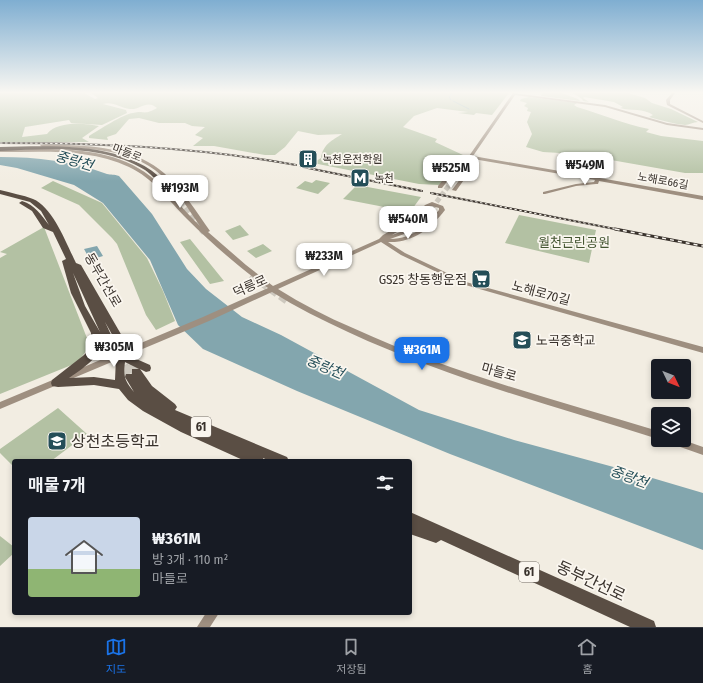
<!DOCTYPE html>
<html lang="ko">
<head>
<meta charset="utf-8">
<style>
  :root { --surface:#171b24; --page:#20242c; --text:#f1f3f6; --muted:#9ea1a6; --line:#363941; --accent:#1a73e8 }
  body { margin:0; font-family:"Fira Sans Condensed","Noto Sans KR",sans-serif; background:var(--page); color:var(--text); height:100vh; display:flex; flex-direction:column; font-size:15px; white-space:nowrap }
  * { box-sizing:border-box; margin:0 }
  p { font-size:13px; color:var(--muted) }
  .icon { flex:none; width:22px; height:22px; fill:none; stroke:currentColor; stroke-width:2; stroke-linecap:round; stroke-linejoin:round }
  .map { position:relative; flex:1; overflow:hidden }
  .panel { position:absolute; left:12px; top:459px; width:400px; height:156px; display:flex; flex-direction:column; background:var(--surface); border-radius:4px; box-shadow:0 2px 6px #0003 }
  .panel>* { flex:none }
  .needle { width:26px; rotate:133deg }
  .buttons { position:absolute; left:651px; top:359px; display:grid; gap:8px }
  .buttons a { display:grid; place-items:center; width:40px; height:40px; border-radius:4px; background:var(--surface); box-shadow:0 2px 6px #0003; font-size:20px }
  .price { position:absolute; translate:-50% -34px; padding:0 9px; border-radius:8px; background:#fff; color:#222; font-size:13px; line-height:26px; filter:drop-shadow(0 1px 2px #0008) }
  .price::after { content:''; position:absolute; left:50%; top:24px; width:12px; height:9px; margin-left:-6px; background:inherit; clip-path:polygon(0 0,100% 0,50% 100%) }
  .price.current { background:var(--accent); color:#fff }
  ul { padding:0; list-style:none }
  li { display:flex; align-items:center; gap:12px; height:100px; padding:0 16px }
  li span { display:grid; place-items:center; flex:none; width:112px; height:80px; border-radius:4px; color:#555 }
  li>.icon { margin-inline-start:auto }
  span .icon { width:48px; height:48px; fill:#fffc; stroke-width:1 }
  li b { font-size:17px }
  h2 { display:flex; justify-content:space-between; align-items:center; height:48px; padding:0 16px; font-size:17px }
  .tab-bar { display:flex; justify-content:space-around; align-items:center; height:56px; border-top:1px solid var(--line); background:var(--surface); font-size:11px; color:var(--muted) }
  .tab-bar a { display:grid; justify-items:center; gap:2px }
  .tab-bar .current { color:var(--accent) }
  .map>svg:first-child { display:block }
</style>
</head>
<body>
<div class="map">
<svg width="703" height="627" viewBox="0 0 703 627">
  <rect width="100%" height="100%" fill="#f2ede2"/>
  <path fill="#b3c1a3" d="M0,93H84L95,99L98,98L91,93H509L492,115L476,113L474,115L458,113L468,112L437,108L414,116L403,127L437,139L435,142L463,155L439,185L419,184L313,163L321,158C323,144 333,140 342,134L318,135L298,131L285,147L275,155H265L214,146H193L203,138L195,135L205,127L192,126L185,123H159L139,118L129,119L116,134L107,137L108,140L89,138V136C99,130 123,114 133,113C145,110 143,116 157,108C147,99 140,110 130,109C120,108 113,101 103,104L126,110L127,113L102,125L71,123L69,120L25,127L22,137L47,134C57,121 84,123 99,126L82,138L89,142H0Z
    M542,93H562L578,99L580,101L541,96Z
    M573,93H628L645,98L652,103L671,109L698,122C693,122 689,125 685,125C673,124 661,120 649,117L653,115C643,108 632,111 620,108L623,107L614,102L584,97L583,98L589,102L583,101L582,99Z
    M529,97L577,103L574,105L577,107C601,114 624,124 649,129L646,132L661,136L703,141V173H685L577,154L543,152L526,147L532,134L527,122L531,112L527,111L528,108L524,106L527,103L520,101L521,99Z
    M316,180L330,183L318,194L296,188L305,181L312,183Z
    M53,181L102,203L147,258L163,291L175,321L156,330L146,315L117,244L112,238L79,205L41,188Z
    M357,185L421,197L410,212L343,199Z
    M519,215L596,230L589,263L505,243Z
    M240,225L249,235L233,240L225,231Z
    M44,227L90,346L80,359L74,364L0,394V258L7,254L0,252Z
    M190,239L224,281L210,284L180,242Z
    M263,244L272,251L256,258L247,251Z
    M58,408L87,434L51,461H14V467L0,453V449Z
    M0,536L14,547V553L0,566Z"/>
  <path fill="#83a6ae" d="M0,157C37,157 72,161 107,174C111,175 114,174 119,176L152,214L187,269L206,289L242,317L281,335L419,410L514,440L632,472L703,493V550L450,454L297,391L203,349L178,325L150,260L103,203L74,185L17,168L0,165Z
    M97,246L103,256L90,260L84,249Z"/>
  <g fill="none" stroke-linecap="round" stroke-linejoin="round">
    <path stroke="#83a6ae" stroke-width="1" d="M451,100L449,97L452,93
      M453,101L469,109"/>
    <path stroke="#cdc8be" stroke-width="5" stroke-dasharray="5 2.5" stroke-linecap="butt" d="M423,220L469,159"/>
    <path stroke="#cdc8be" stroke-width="6" stroke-dasharray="6 3" stroke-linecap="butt" d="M167,188L203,230"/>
    <path stroke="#cdc8be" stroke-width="8" stroke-dasharray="8 4" stroke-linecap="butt" d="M202,229L205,232
      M251,275L289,302"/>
    <path stroke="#cdc8be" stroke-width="10" stroke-dasharray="10 5.5" stroke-linecap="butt" d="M117,336L136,372
      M108,339L130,377"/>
    <path fill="#9e8f80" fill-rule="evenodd" d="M513,93L605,105L667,123L703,128V130L667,125L605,107L515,95L473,156L703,196V200L599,181L598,184H596L576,186L545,194H543V192L576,184L594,182L595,180L473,159L476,163L456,191L452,190L472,163L470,160L467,159L463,161L442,188H438V186L459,159L469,156Z
      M672,93H675L670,100V104L703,121V123L667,105L666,100Z
      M41,145C49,144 57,145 65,145C99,146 138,150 164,173C182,189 196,211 210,231L208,232L246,265L273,286L379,239L383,235L413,218L425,205L432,202L443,206L445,210C430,229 413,243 388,242L405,253L466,282L703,347V353L462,284L401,255L381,242L278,289C302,304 327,317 353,328C451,373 556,400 658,431V439C554,406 447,378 348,332C322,320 296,307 272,292L209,321L0,409V402L203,317L268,288C240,268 212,244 187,219C169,201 153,178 129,167C89,148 43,152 0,152V150C49,149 109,144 150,176C169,191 183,210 200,226C188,209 177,190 161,175C130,147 81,148 42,147L40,146ZM432,206L439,208V210C425,227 414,238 390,239L410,232L425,221V219H421L406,230L392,235L417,220L429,207Z
      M667,440H683L703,447V455L669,443Z
      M206,613H219L210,627H197Z"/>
    <path fill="#5a4e44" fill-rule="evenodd" d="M0,147C55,146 132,140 170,188L165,189C159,183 152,175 145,170C103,144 47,149 0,151Z
      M0,190C11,193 23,195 33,199C53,207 67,245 76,263L81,265L122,336L117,339L114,338L105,322L113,339L108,342L125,354L150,365L151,368L150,371L146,372L140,369L152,386L175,404L177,407L175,410L287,457L289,461H270L263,458L264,461H245L181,432L143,411L128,400L119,389L94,385L58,387L52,386L51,383L52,380L84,355L91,348V333L71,293L62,261L66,259L53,232L43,228L32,211L19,203L22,201C35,205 41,215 49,225L41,211L30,202L0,194ZM73,273L100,332L85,306ZM101,346L116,358L115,380L94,377L69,378C78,372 100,357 101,346ZM125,362L139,369H132V374H126L125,377L134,392C125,381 123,377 125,362Z
      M410,512L654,621L656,627H630L441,540L436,543L410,534Z"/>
    <defs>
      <path id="rail-far1" d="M0,143C100,143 198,147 296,165
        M303,167L422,191
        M431,193L620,230"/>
      <path id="rail" d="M615,229L703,246"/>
    </defs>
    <use href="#rail-far1" stroke="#39322c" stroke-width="2"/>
    <use href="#rail" stroke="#39322c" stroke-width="3"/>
    <use href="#rail-far1" stroke="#faf6ef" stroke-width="1" stroke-dasharray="2.5" stroke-linecap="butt"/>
    <use href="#rail" stroke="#faf6ef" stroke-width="1.5" stroke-dasharray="4" stroke-linecap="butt"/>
  </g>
  <linearGradient id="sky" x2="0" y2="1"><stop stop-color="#7faed1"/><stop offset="0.51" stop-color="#f9f7f2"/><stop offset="1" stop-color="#f9f7f2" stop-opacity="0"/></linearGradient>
  <rect width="703" height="181" fill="url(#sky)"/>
  <defs>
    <symbol id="building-square" viewBox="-11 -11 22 22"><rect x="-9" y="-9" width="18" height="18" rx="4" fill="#244e58" stroke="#faf6ef"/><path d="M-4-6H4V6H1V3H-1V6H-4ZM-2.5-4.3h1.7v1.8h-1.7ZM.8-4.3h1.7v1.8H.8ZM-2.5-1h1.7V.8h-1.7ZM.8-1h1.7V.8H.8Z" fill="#fff"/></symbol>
    <symbol id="metro-square" viewBox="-11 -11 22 22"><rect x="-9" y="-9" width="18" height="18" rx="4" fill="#244e58" stroke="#faf6ef"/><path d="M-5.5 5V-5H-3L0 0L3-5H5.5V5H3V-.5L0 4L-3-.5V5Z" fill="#fff"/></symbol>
    <symbol id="supermarket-square" viewBox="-11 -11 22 22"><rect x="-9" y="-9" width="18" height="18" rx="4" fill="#244e58" stroke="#faf6ef"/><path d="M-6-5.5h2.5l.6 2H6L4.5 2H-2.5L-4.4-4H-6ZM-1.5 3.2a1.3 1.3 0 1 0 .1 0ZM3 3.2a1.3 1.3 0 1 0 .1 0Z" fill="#fff"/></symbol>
    <symbol id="school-square" viewBox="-11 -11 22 22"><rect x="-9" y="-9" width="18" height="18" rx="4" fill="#244e58" stroke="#faf6ef"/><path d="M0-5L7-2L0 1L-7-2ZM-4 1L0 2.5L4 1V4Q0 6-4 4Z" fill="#fff"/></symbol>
  </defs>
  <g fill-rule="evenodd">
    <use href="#building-square" x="297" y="148" width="22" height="22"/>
    <use href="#metro-square" x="349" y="167" width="22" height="22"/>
    <use href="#supermarket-square" x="470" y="268" width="22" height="22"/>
    <use href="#school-square" x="511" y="329" width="22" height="22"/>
    <use href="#school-square" x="46" y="430" width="22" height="22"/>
  </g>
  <g text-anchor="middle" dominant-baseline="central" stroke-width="3.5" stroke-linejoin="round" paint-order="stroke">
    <g font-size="11" fill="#39322c" stroke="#faf6ef">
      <text transform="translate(127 153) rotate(21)">마들로</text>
      <text transform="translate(663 181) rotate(10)">노해로66길</text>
    </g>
    <g font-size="11" fill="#39322c" stroke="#faf6ef" text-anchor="start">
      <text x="322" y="159">녹천운전학원</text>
      <text x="374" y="178">녹천</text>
    </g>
    <g fill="#faf6ef" stroke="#736d66" stroke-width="1">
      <rect x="191" y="417" width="20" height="20" rx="3"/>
      <rect x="519" y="562" width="20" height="20" rx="3"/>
    </g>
    <g font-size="12" font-weight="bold" fill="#39322c">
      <text x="201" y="427">61</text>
      <text x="529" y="572">61</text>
    </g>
    <g font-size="13" fill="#445632" stroke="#faf6ef">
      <text x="574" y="242">월천근린공원</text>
    </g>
    <g font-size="13" fill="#39322c" stroke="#faf6ef" text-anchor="end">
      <text x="467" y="279">GS25 창동행운점</text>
      <text x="536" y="340" text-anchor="start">노곡중학교</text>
    </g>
    <g font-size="13" fill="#39322c" stroke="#faf6ef">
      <text transform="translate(103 280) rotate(60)">동부간선로</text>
      <text transform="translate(250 286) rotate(-24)">덕릉로</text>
      <text transform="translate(541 293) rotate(15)">노해로70길</text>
      <text transform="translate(499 372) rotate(16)">마들로</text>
    </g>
    <g font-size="14" font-style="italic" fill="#244e58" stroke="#faf6ef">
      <text transform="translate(74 161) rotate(16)">중랑천</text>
      <text transform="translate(325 367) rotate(23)">중랑천</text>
      <text transform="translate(629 477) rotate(20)">중랑천</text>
    </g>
    <g font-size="16" fill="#39322c" stroke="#faf6ef" text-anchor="start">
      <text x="71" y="441">상천초등학교</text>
    </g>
    <g font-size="16" fill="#39322c" stroke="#faf6ef">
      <text transform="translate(591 581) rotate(25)">동부간선로</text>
    </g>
  </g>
</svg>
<div class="buttons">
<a><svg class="needle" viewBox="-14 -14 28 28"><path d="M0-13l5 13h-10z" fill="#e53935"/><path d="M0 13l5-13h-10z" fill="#9ea1a6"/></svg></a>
<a><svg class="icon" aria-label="layers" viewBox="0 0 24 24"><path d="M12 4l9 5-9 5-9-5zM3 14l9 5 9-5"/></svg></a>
</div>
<b class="price" style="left:585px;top:186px">₩549M</b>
<b class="price" style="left:451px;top:189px">₩525M</b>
<b class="price" style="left:180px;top:209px">₩193M</b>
<b class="price" style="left:408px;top:240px">₩540M</b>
<b class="price" style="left:324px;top:277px">₩233M</b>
<b class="price" style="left:114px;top:368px">₩305M</b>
<b class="price current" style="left:422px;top:371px">₩361M</b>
<section class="panel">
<h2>매물 7개<svg class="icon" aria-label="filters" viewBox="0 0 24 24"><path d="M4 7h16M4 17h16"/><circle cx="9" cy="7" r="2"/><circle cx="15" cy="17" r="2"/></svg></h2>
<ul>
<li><span style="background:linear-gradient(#c9d6e8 65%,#8fb573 0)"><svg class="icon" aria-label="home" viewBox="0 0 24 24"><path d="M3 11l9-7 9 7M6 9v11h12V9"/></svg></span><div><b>₩361M</b><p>방 3개 · 110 m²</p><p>마들로</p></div></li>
</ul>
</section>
</div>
<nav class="tab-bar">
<a class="current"><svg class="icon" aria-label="map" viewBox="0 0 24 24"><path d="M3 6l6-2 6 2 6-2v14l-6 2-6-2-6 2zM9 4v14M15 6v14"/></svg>지도</a>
<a><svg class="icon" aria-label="saved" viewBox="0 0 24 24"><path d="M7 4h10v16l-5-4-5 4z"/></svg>저장됨</a>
<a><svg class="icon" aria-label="home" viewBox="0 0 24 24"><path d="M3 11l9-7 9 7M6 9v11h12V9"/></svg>홈</a>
</nav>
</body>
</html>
